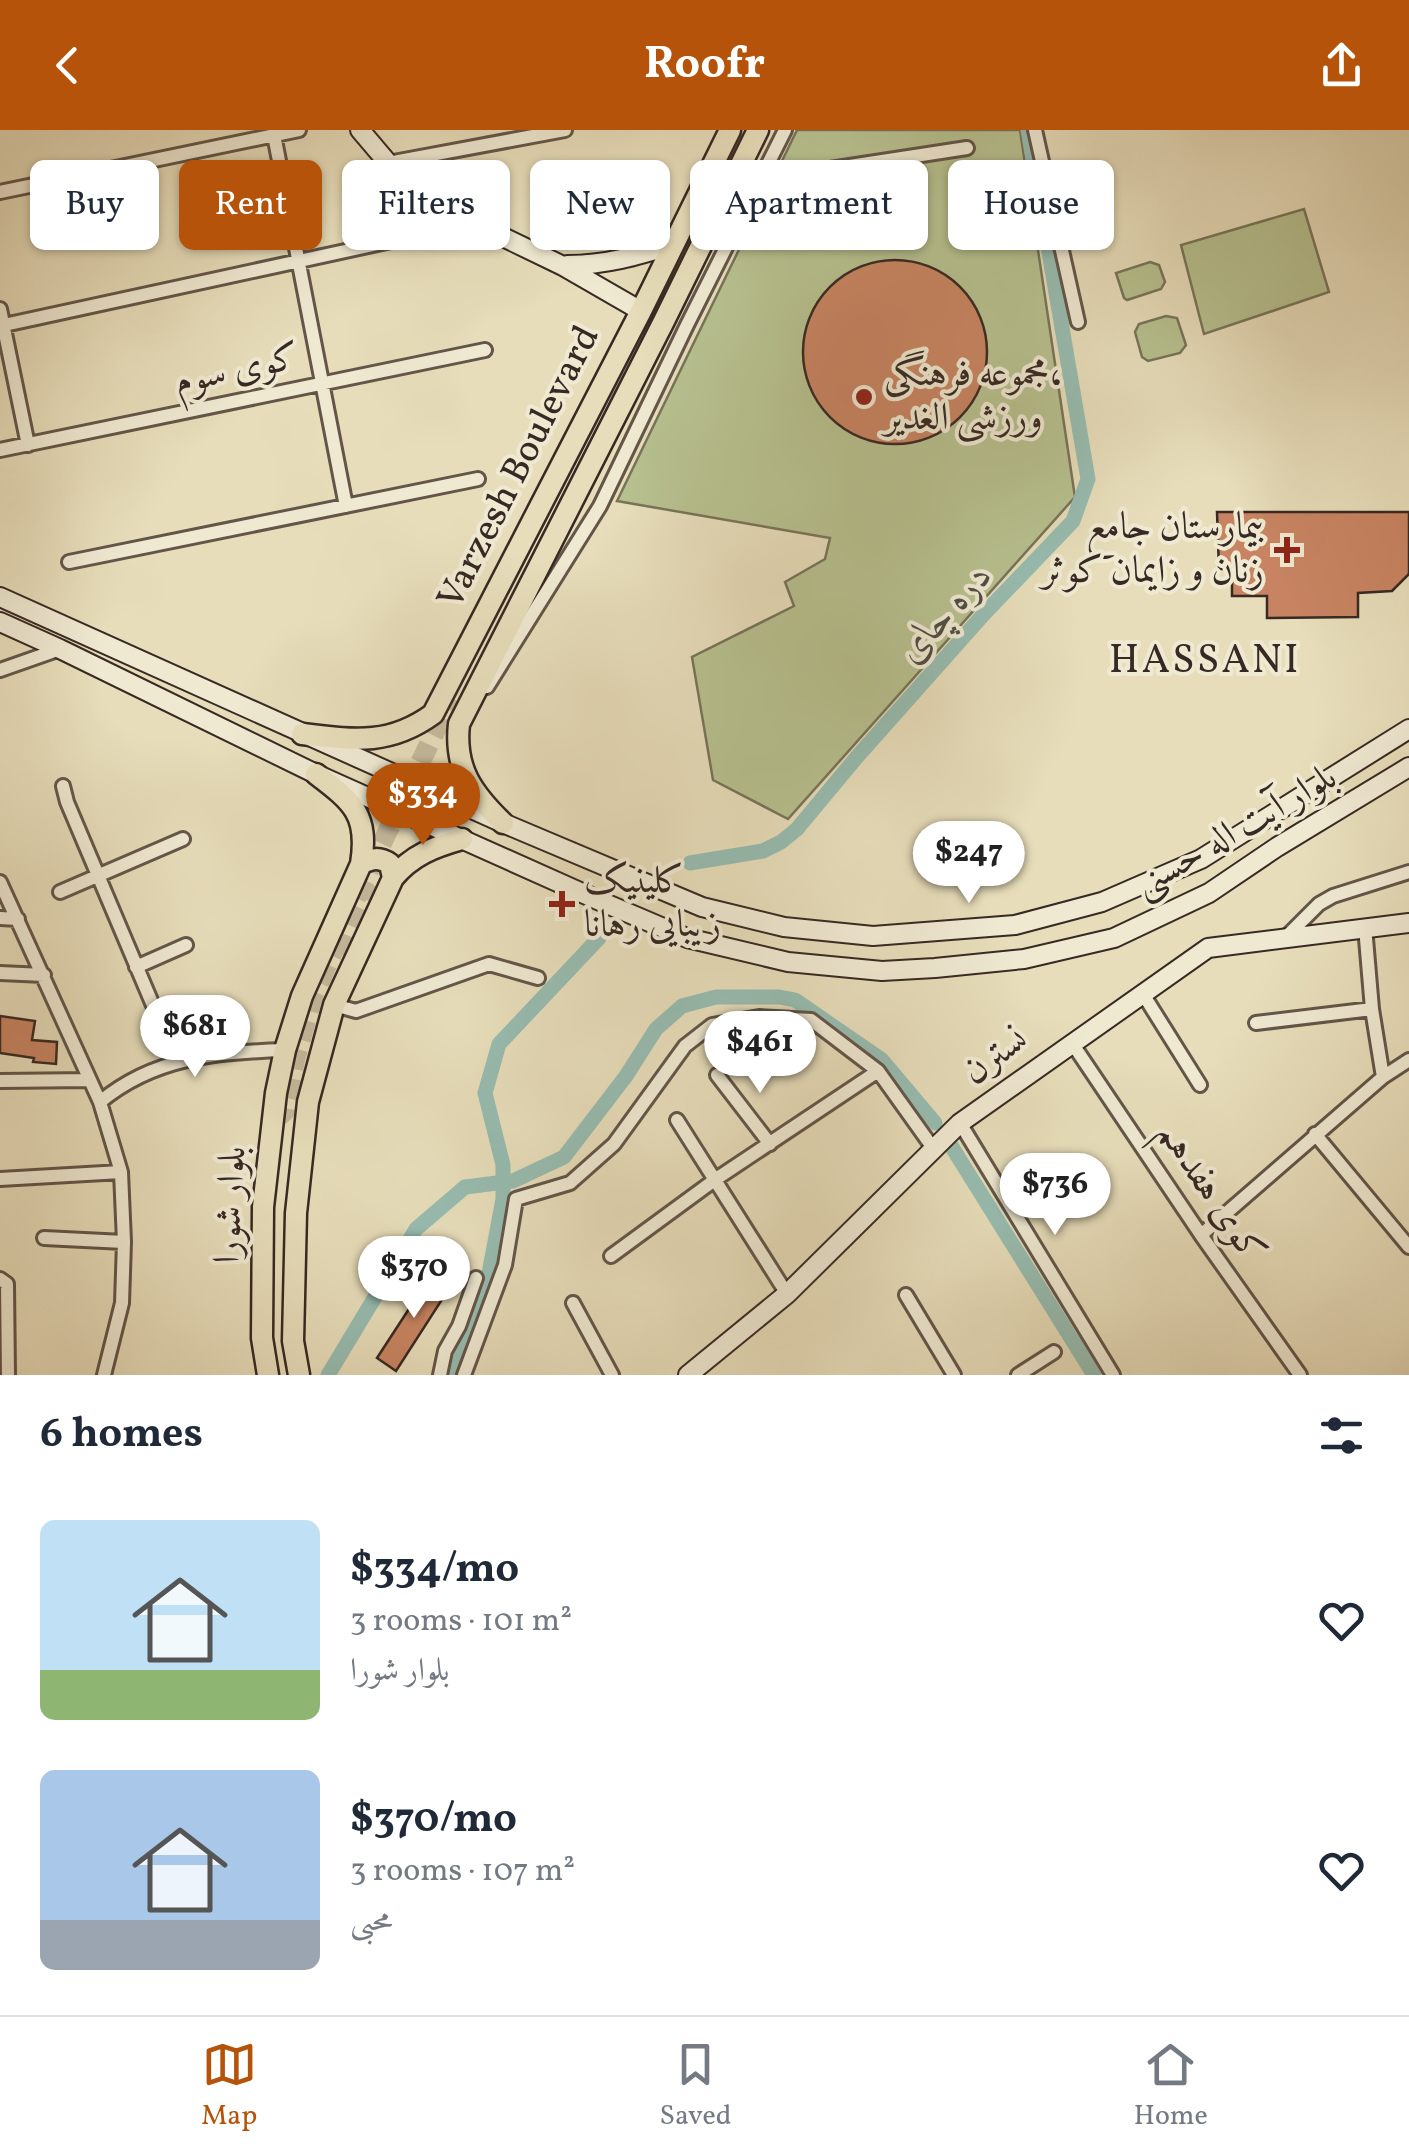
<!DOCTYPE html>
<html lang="en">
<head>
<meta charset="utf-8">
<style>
  :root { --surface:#fff; --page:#f2f2f3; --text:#1f2937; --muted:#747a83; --line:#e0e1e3; --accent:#b45309 }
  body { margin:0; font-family:Vollkorn,Amiri,serif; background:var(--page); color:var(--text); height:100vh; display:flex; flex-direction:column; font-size:38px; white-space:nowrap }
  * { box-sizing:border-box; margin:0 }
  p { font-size:32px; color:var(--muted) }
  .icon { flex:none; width:55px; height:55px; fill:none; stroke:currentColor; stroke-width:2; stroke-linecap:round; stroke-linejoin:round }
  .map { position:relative; height:1245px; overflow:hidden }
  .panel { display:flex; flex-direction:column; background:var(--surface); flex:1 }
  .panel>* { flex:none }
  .hud { position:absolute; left:30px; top:30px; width:1350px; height:90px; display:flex; gap:20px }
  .price { position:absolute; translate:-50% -85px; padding:0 22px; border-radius:35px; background:#fff; color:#222; font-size:32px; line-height:65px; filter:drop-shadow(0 2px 5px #0008) }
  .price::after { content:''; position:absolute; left:50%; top:60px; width:30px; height:22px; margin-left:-15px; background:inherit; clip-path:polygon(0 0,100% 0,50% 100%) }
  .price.active { background:var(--accent); color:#fff }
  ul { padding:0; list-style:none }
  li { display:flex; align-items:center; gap:30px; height:250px; padding:0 40px }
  li span { display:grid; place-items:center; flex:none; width:280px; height:200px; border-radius:15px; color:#555 }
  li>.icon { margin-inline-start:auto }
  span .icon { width:120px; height:120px; fill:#fffc; stroke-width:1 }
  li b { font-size:42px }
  h2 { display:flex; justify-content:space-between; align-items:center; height:120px; padding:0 40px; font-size:42px }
  .pill { padding:0 35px; border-radius:15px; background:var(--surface); box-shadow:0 2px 8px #0004; font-size:35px; line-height:90px }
  .pill.active { background:var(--accent); color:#fff }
  header { display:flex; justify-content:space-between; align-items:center; height:130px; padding:0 40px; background:var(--accent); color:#fff; font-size:45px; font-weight:700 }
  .menu { display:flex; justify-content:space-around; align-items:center; height:140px; border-top:2px solid var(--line); background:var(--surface); font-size:28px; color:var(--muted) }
  .menu a { display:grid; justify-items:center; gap:5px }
  .menu .active { color:var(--accent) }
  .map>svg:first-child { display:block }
</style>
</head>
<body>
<header><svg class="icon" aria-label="back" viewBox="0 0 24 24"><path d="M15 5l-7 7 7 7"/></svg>Roofr<svg class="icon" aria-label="share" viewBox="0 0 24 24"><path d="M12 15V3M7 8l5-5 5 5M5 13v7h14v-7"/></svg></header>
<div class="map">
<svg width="1409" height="1245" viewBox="0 0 1409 1245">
  <rect width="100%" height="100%" fill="#e7ddba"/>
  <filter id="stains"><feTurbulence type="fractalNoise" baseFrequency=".002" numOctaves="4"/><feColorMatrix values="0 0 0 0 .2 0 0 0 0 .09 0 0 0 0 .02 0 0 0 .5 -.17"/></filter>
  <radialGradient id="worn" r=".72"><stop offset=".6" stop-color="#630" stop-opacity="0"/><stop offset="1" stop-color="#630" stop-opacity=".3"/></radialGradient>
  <path fill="#b7c08f" stroke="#777459" stroke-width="2.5" d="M797,0H1020L1075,367L788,689L713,650L692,527L794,476L785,452L825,429L830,408L617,371Z
    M1304,79L1329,162L1204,204L1181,115Z
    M1150,132L1159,135L1165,152L1161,159L1127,170L1124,168L1116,143Z
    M1166,186L1177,188L1186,215L1180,223L1148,231L1142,227L1135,202L1139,194Z"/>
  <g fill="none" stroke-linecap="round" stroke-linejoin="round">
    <path stroke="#97bcb0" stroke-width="15" d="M690,733L763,721L781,712L797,699L856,628L983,485L1073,391L1088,349L1028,0
      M950,1014L1094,1245
      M328,1245L416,1099L465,1057L513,1051L564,1027L626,946L656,899L682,876L716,867H779L795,870L882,930L935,993
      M452,1245L484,1170L503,1069V1035L485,963L499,914L599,808"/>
  </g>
  <path fill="#c88462" stroke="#372923" stroke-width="2.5" d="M803 222a92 92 0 1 1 184 0a92 92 0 1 1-184 0Z
    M1217,382H1409V444L1392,461L1358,463V487L1267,488V466H1232V439H1219Z
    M0,886L35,891L32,910L57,912L56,934L33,932L34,928L0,923Z
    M433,1142L452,1154L396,1241L377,1228Z"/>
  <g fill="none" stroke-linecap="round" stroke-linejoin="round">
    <path stroke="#c4b99c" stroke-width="20" stroke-dasharray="20 10" stroke-linecap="butt" d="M356,768L451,568
      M345,826L375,756
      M272,992L285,981L295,930L312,869L341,803"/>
    <defs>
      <path id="street" d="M1035,0L1078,192
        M274,5L346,376
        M388,33L565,0
        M767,37L804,43L967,18
        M0,62L299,0
        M0,179L28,315
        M0,196L405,108
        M0,320L485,220
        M69,432L478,349
        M0,540L60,519
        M487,557L600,376L687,195L785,0
        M63,656L67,672L177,932
        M0,752L100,972L121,1042L124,1112L122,1173L104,1245
        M60,762L183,709
        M0,788L18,789
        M1365,797L1372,879L1383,947
        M1285,808L1319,774L1333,766L1409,742
        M136,837L186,815
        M0,843L44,845
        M1143,864L1200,955
        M334,875L356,881L489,834L538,848
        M1256,893L1372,879
        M1072,913L1201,1105L1300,1245
        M717,945L770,1014
        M0,951L90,950
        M100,972C154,927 217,922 285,920
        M677,990L787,1164
        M960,993L1113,1245
        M1315,1004L1409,1117
        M0,1049L121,1042
        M1201,1105L1383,947L1409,930
        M44,1108L124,1112
        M611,1126L716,1049L878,941
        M0,1149L7,1154L8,1245
        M906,1165L954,1245
        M573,1173L612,1245
        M440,1245L445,1221L459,1196L476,1148
        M464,1245L505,1135L516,1069L570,1053L614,1014L685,916L712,895L759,887L811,890L878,941L933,1018
        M1018,1245L1054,1222"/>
      <path id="secondary" d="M360,0L388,33L470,91L563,136L641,181
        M567,135C606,135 637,126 674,114
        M0,467L503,693L702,777L784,797L873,806L1015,795L1102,772L1201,729L1409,599
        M0,492L60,519L316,644L600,771L687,808L788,832L882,841L935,838L1024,829L1114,808L1209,763L1277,717L1409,637
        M688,1245L787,1164L960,993L1208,818L1409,793"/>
      <path id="primary" d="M302,604C353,610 389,616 433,584L641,181L730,0
        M503,693C472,663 454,638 459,594L664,191L758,0
        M361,734C372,728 380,727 390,734L393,748
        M268,1245L262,1208L263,1077L276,963L285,920L302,866L361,734C369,685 353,672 316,644
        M299,1245L293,1211L296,1083L308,972L334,875L393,748C412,725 434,717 462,709"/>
    </defs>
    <use href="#street" stroke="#635649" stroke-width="18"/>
    <use href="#secondary" stroke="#372923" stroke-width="22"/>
    <use href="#primary" stroke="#372923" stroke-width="25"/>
    <use href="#street" stroke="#efe9d2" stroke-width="12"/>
    <use href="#secondary" stroke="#efe9d2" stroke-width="18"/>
    <use href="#primary" stroke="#e7ddba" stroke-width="20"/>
  </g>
  <g fill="#8f2418" stroke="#efe9d2" stroke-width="4">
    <circle cx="864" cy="267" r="10"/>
    <path d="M1282 405h10v10h10v10h-10v10h-10v-10h-10v-10h10z"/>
    <path d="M557 759h10v10h10v10h-10v10h-10v-10h-10v-10h10z"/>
  </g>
  <g text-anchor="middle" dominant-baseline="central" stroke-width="8" stroke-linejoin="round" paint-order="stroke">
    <g font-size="38" fill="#372923" stroke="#efe9d2">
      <text transform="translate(237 241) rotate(-12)">کوی سوم</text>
      <text transform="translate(520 338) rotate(-63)">Varzesh Boulevard</text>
      <text transform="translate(1236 702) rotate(-30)">بلوار آیت اله حسنی</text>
      <text transform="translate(996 927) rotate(-36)">نسترن</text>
      <text transform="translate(1210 1063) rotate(56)">کوی هفدهم</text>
      <text transform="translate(232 1075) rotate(-87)">بلوار شورا</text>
    </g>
    <g font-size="38" fill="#372923" stroke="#efe9d2" text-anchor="start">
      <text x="884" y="245">مجموعه فرهنگی،<tspan x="884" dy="44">ورزشی الغدیر</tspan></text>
      <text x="1264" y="398" text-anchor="end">بیمارستان جامع<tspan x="1264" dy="44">زنان و زایمان کوثر</tspan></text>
      <text x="584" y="752">کلینیک<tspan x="584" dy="44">زیبایی رهانا</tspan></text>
    </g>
    <g font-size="40" font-style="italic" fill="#4f4e46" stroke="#efe9d2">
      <text transform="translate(946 484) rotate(-48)">دره چای</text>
    </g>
    <g font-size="40" letter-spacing="2.5" fill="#372923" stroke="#efe9d2">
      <text x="1205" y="532">HASSANI</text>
    </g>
  </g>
  <rect width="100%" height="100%" filter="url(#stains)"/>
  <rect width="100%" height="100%" fill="url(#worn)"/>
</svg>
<b class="price active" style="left:423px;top:718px">$334</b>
<b class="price" style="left:969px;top:776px">$247</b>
<b class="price" style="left:195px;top:950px">$681</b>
<b class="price" style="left:760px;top:966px">$461</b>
<b class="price" style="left:1055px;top:1108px">$736</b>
<b class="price" style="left:414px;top:1191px">$370</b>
<div class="hud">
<a class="pill">Buy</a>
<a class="pill active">Rent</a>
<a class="pill">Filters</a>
<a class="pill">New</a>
<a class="pill">Apartment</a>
<a class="pill">House</a>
</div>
</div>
<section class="panel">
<h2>6 homes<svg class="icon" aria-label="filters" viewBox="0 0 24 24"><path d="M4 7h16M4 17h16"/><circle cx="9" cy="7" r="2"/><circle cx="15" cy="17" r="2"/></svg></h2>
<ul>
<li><span style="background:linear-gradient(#bfe0f5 75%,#8fb573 0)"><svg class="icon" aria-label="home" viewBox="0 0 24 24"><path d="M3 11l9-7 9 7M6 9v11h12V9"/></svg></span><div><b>$334/mo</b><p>3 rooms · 101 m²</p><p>بلوار شورا</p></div><svg class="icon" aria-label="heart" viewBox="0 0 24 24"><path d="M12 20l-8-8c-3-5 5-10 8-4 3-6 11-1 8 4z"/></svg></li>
<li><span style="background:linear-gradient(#a9c7e8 75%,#9aa5b1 0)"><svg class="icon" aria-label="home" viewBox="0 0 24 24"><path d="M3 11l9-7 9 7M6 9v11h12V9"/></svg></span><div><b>$370/mo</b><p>3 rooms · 107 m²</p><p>محبی</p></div><svg class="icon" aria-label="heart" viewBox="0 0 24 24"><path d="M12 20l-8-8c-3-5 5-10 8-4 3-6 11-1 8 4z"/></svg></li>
</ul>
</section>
<nav class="menu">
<a class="active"><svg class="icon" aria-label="map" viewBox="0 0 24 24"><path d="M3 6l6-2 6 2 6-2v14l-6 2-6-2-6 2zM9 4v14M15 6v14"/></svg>Map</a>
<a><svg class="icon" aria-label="saved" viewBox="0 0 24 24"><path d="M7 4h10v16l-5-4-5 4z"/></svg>Saved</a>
<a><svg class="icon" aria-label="home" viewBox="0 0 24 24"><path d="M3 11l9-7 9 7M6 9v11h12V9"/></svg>Home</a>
</nav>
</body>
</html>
